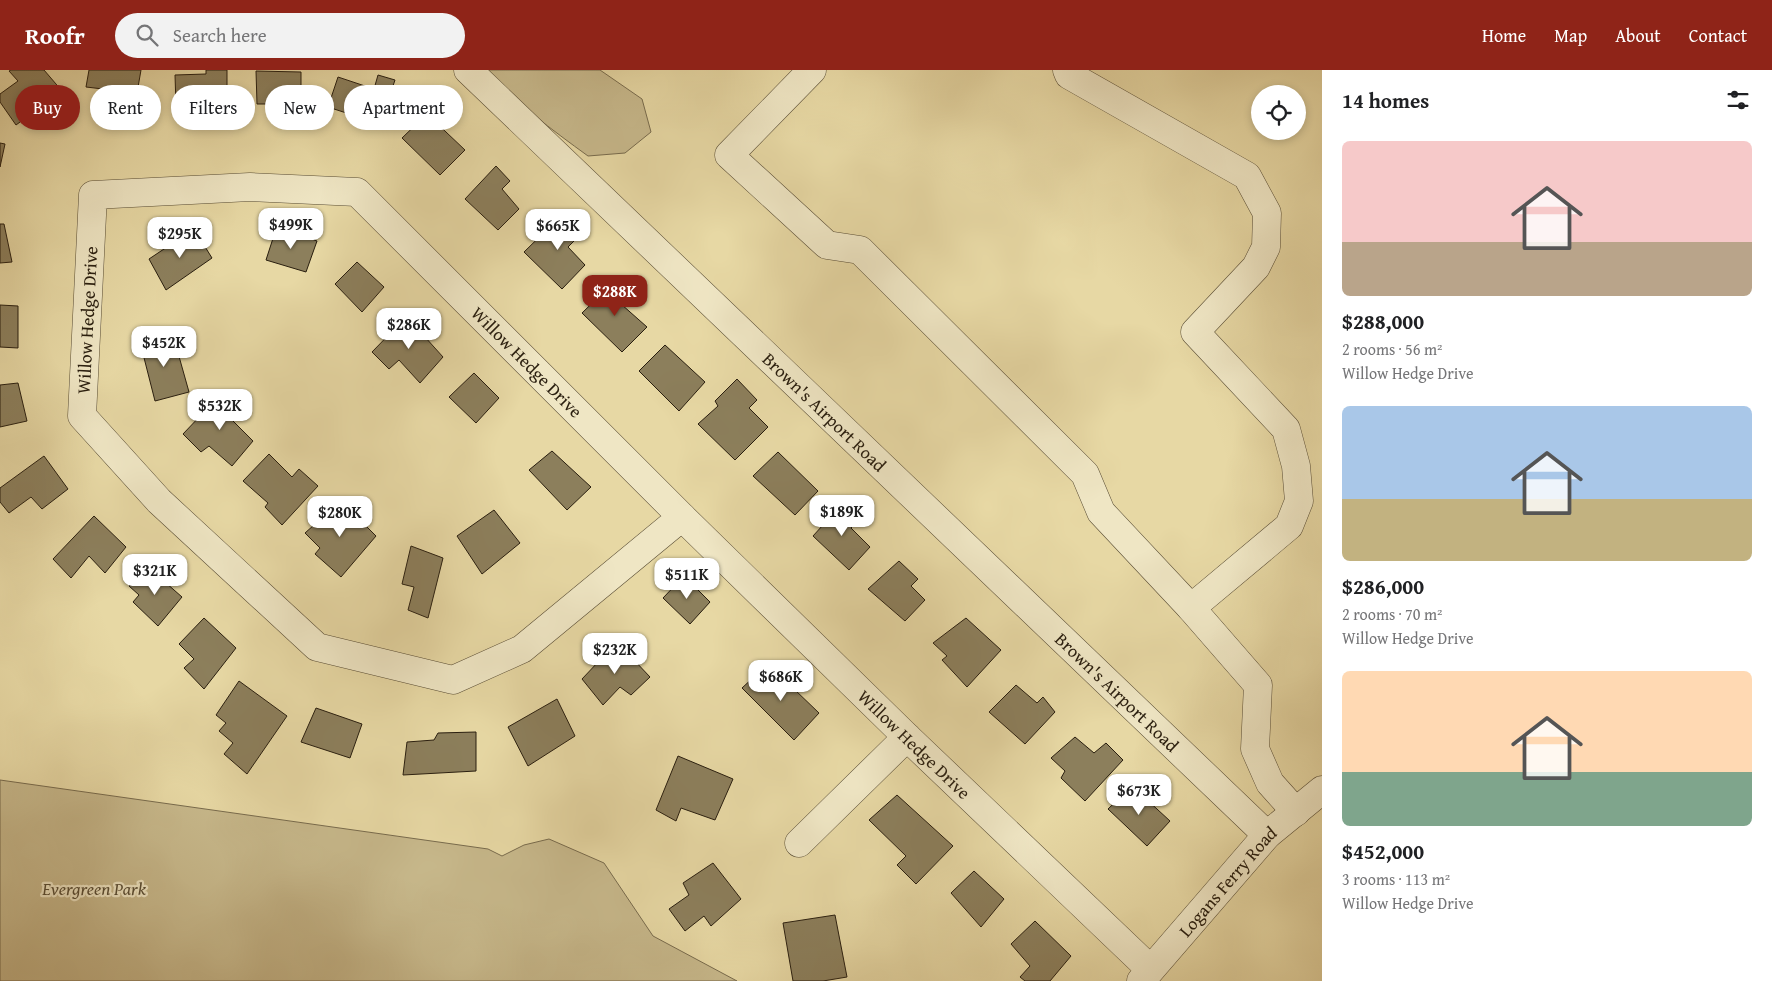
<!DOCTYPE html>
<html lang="en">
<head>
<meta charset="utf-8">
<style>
  :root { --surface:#fff; --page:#f2f2f2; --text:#202124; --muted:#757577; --accent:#8f2418 }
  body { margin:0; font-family:"Gentium Book Plus",serif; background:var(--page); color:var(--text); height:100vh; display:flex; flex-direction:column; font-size:19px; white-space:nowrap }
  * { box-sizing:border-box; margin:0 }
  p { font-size:16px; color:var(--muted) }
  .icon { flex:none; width:28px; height:28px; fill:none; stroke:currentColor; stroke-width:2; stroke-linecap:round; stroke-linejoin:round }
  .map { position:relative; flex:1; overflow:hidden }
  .drawer { display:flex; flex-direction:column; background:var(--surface); width:450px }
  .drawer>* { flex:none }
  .hud { position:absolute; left:15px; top:15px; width:475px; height:45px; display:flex; gap:10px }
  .buttons { position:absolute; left:1251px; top:15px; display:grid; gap:10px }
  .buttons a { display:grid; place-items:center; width:55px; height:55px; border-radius:50%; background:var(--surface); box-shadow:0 2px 8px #0003; font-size:25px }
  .price { position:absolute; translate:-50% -42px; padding:0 11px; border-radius:10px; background:#fff; color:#222; font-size:16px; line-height:32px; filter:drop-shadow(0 1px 2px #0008) }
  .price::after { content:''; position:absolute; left:50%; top:30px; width:15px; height:11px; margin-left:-8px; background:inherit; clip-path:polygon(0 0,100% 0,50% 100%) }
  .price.current { background:var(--accent); color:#fff }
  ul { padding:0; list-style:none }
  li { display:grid; align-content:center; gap:10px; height:265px; padding:0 20px }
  li span { display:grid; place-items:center; height:155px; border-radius:8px; color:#555 }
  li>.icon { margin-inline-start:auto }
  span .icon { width:90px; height:90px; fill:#fffc; stroke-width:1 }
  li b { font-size:21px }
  h2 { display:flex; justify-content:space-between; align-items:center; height:60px; padding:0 20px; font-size:21px }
  .pill { padding:0 18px; border-radius:22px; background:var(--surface); box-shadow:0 2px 8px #0003; font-size:18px; line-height:45px }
  .pill.current { background:var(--accent); color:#fff }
  header { display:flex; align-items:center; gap:30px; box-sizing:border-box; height:70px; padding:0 25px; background:var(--accent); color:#fff }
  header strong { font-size:24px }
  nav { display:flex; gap:28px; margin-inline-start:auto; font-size:18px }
  .search { width:350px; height:45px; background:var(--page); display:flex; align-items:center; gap:12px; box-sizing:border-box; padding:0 18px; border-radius:28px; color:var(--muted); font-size:19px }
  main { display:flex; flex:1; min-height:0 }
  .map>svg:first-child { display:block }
</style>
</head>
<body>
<header>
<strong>Roofr</strong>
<div class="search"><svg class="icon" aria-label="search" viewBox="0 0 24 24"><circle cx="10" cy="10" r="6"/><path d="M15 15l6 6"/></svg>Search here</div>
<nav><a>Home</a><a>Map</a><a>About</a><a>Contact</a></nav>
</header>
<main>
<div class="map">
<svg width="1322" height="911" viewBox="0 0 1322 911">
  <rect width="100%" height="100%" fill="#e7d8a4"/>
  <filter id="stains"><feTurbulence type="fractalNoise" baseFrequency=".004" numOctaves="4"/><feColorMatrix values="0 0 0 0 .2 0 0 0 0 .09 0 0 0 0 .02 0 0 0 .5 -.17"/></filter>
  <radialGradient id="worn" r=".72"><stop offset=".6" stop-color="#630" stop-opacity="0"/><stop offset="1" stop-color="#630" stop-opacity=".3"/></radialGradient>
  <path fill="#c7b88b" stroke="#786b4d" d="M484,0H600L642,29L651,62L625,83L588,86C552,60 515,32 484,0Z
    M0,710L488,779L502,786L524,775L549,769L604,793L653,866L737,911H0Z"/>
  <path fill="#8c7f5c" stroke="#291e0f" d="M11,0H44L62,21L16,55L0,32V24L18,11L9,1Z
    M89,0H141L137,23L86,17Z
    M206,0H227V36H176L175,5L206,4Z
    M256,1L301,2V34H257Z
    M378,5L395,10L380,54L328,37L338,7L374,19Z
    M427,44L465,80L440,105L402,68Z
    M0,73L5,74L0,97Z
    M496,96L510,111L502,119L519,139L498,160L465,129Z
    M565,142L584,161L568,177L585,195L562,219L524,182Z
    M0,154H4L12,192L0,193Z
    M277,156L317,171L306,202L266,190Z
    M194,159L212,188L166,220L149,189Z
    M357,192L384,217L362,242L335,214Z
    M615,211L629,225L621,234L647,257L622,282L582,243Z
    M0,235L18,236V278L0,277Z
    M408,245L427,265L425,267L443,287L420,313L399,290L389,299L372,282Z
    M173,265L189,322L155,331L140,272Z
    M665,275L705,312L679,341L639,301Z
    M474,303L499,328L476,353L449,327Z
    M737,309L757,330L749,338L768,357L735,390L698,354L718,336L715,331Z
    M18,313L27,351L0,357V315Z
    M222,323L240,341L231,349L253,371L232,396L209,376L201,382L183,364Z
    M552,381L591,417L567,440L529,400Z
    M778,382L818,421L795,445L753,406Z
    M269,384L292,407L299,399L318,416L282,455L265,437L268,433L243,411Z
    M44,386L68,419L42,439L31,427L9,443L0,432V418Z
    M341,431L376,466L341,507L315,484L320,478L305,463Z
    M843,433L860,449L851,458L870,477L849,500L813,466Z
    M494,440L520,473L482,504L457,466Z
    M94,446L126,477L105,503L89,486L71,508L53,489Z
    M411,476L443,488L428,548L408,540L414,517L402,514Z
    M899,491L918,509L911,516L925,530L905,551L868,519Z
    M149,498L182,527L158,556L133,532L139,525L129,516Z
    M684,506L710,532L690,554L663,528Z
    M204,548L236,578L204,619L184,598L194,589L179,574Z
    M966,548L1001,580L967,617L942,590L947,586L933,573Z
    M617,572L650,607L631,625L620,617L603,635L582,609Z
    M768,594L819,643L794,670L742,618Z
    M239,611L287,646L247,704L224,684L233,673L219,661L226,653L216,645Z
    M1016,615L1037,633L1043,627L1055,642L1025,674L989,642Z
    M557,629L575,666L528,696L508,657Z
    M316,638L362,654L350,688L301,672Z
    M476,662V701L403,705L407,672L434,670L438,663Z
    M1075,667L1094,683L1106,673L1123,690L1085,731L1061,708L1065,701L1051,688Z
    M678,686L733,709L715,750L681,738L676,751L656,740Z
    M1132,716L1170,751L1147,776L1108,739Z
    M897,725L953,776L916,814L897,795L906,786L869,750Z
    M713,793L741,829L711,856L704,846L685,861L669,839L689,825L683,813Z
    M974,801L1004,829L981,857L951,823Z
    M835,845L847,907L823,911H793L783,853Z
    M1035,851L1071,886L1050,911H1025L1020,907L1030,896L1011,874Z"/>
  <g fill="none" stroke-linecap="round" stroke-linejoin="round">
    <defs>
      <g id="minor">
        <path id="s1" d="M468,0L1267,765"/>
        <path d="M812,0L729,85L827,175L860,180L1085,404L1101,442L1191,538L1258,615L1255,679L1270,713L1296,742"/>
        <path d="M1067,0L1069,5L1247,106L1267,143L1266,177L1256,197L1195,262L1286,359L1296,396L1299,431L1289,456L1191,538"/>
        <path d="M250,117L357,122L682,447L522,579L453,610L317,577L159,431L82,346L93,125Z"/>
        <path id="s2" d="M682,447L907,667L1150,899"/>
        <path d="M799,773L907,667"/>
        <path id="s3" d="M1141,911L1267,765L1322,720"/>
      </g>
    </defs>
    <use href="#minor" stroke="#584c34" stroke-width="29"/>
    <use href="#minor" stroke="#efe6c4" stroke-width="28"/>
  </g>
  <g text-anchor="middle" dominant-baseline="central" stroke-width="4.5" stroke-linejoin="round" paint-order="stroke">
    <g font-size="18" fill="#291e0f" stroke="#efe6c4">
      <text transform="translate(87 250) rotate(-87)">Willow Hedge Drive</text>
      <text transform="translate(527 292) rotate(45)">Willow Hedge Drive</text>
      <text stroke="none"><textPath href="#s1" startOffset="494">Brown's Airport Road</textPath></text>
      <text stroke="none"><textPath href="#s1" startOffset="899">Brown's Airport Road</textPath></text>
      <text stroke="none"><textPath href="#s2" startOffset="325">Willow Hedge Drive</textPath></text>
      <text stroke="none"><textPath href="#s3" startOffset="132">Logans Ferry Road</textPath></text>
    </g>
    <g font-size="18" font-style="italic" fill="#584c34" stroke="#efe6c4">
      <text x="94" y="818">Evergreen Park</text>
    </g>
  </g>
  <rect width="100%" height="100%" filter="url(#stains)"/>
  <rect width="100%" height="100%" fill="url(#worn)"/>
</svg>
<div class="buttons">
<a><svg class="icon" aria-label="locate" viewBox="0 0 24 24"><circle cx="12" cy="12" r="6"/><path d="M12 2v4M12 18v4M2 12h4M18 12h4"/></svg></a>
</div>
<b class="price" style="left:291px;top:180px">$499K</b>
<b class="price" style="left:558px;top:181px">$665K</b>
<b class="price" style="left:180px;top:189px">$295K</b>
<b class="price current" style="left:615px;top:247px">$288K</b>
<b class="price" style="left:409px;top:280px">$286K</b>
<b class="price" style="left:164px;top:298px">$452K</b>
<b class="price" style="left:220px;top:361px">$532K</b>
<b class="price" style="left:842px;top:467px">$189K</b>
<b class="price" style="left:340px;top:468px">$280K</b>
<b class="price" style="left:155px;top:526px">$321K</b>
<b class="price" style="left:687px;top:530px">$511K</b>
<b class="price" style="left:615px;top:605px">$232K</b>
<b class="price" style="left:781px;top:632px">$686K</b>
<b class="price" style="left:1139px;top:746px">$673K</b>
<div class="hud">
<a class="pill current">Buy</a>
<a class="pill">Rent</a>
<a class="pill">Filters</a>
<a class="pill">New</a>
<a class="pill">Apartment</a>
</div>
</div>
<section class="drawer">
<h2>14 homes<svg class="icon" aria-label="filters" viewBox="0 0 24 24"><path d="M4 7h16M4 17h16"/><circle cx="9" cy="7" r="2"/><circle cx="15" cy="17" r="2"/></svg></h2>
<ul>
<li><span style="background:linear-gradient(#f6c9c9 65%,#b9a48a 0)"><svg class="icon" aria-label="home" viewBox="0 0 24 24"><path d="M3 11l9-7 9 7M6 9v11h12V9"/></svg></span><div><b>$288,000</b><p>2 rooms · 56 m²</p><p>Willow Hedge Drive</p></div></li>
<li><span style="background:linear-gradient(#a9c7e8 60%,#c2b280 0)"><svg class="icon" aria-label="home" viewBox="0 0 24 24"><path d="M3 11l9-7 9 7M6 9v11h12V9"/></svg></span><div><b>$286,000</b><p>2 rooms · 70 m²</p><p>Willow Hedge Drive</p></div></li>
<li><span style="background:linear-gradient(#ffd9b3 65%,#7fa58c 0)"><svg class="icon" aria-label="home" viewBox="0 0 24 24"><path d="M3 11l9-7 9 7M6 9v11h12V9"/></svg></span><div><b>$452,000</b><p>3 rooms · 113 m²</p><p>Willow Hedge Drive</p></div></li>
</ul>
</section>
</main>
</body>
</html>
